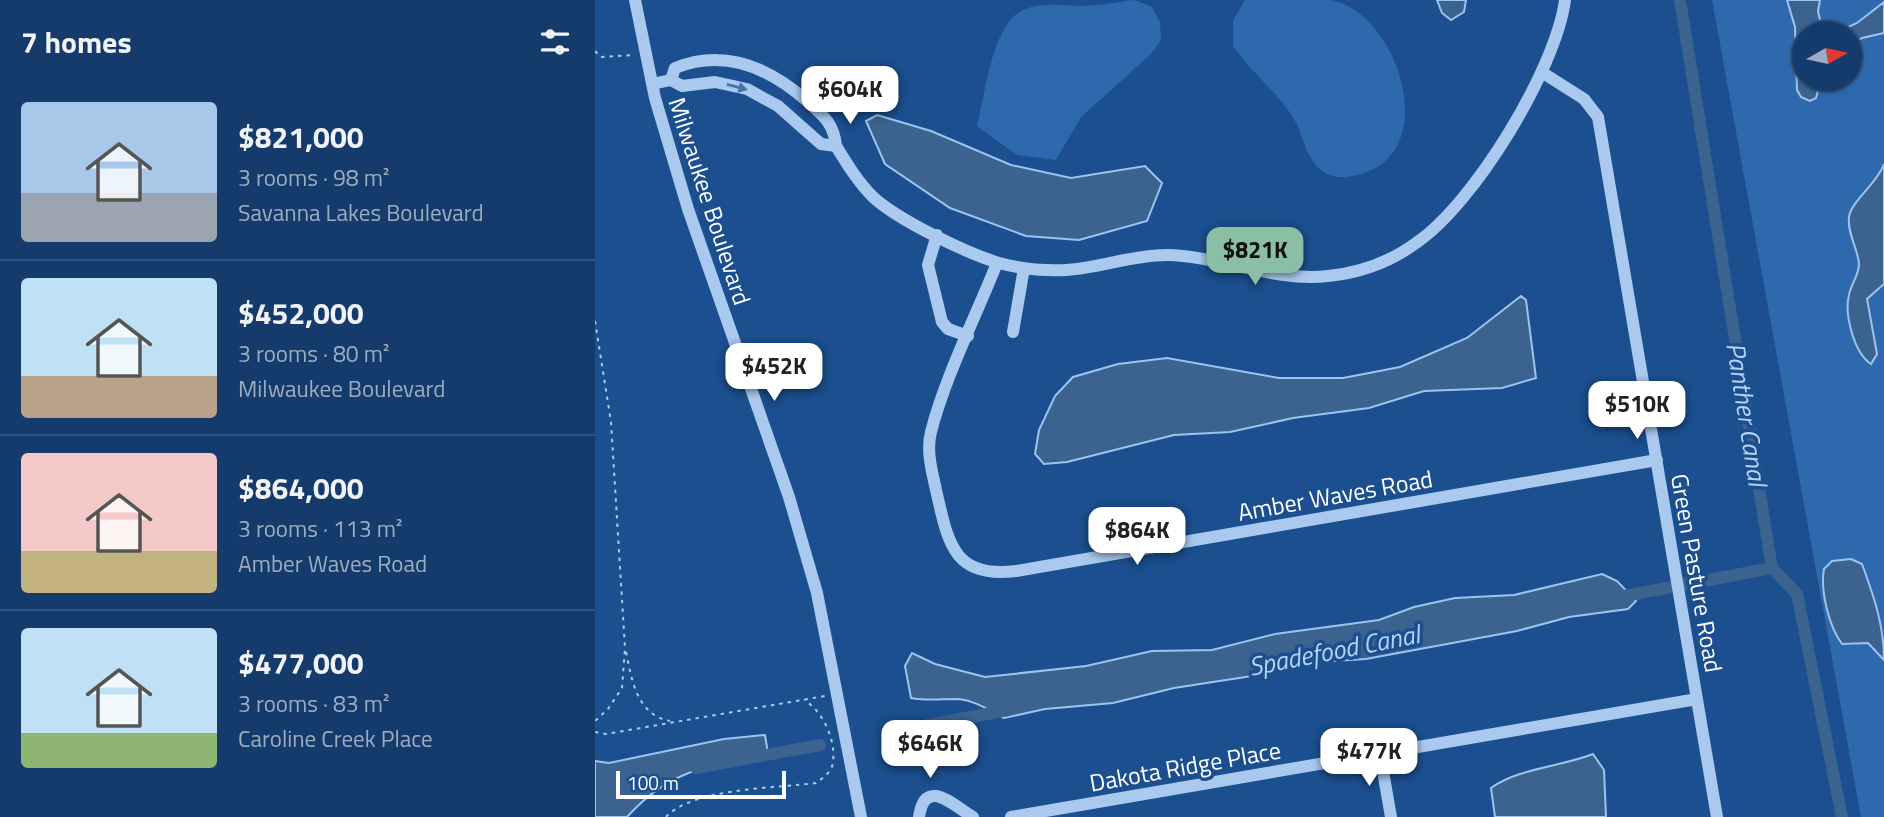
<!DOCTYPE html>
<html lang="en">
<head>
<meta charset="utf-8">
<style>
  :root { --surface:#143b6b; --page:#1d4271; --text:#f1f3f6; --muted:#9dadc1; --line:#33557e; --accent:#8abfa5 }
  body { margin:0; font-family:"Titillium Web",sans-serif; background:var(--page); color:var(--text); height:100vh; display:flex; flex-direction:column; font-size:26px; white-space:nowrap }
  * { box-sizing:border-box; margin:0 }
  p { font-size:23px; color:var(--muted) }
  .icon { flex:none; width:38px; height:38px; fill:none; stroke:currentColor; stroke-width:2; stroke-linecap:round; stroke-linejoin:round }
  .map { position:relative; flex:1; overflow:hidden }
  .panel { display:flex; flex-direction:column; background:var(--surface); width:595px }
  .panel>* { flex:none }
  .needle { width:46px; rotate:81deg }
  .fabs { position:absolute; left:1197px; top:21px; display:grid; gap:14px }
  .fabs a { display:grid; place-items:center; width:70px; height:70px; border-radius:50%; background:var(--surface); box-shadow:0 2px 5px #0004,0 0 0 2px var(--line); font-size:35px }
  .scale { position:absolute; left:21px; bottom:18px; width:170px; box-sizing:border-box; padding-left:7px; border:4px solid #fff; border-top:0; font-size:19px; line-height:24px; white-space:nowrap; color:#fff; -webkit-text-stroke:5px #1b4f8f; paint-order:stroke }
  .price { position:absolute; translate:-50% -60px; padding:0 16px; border-radius:14px; background:#fff; color:#222; font-size:23px; line-height:46px; filter:drop-shadow(0 2px 4px #0008) }
  .price::after { content:''; position:absolute; left:50%; top:42px; width:21px; height:16px; margin-left:-10px; background:inherit; clip-path:polygon(0 0,100% 0,50% 100%) }
  .price.active { background:var(--accent); color:#111 }
  ul { padding:0; list-style:none }
  li { display:flex; align-items:center; gap:21px; height:175px; padding:0 21px }
  li+li { border-top:2px solid var(--line) }
  li span { display:grid; place-items:center; flex:none; width:196px; height:140px; border-radius:7px; color:#555 }
  li>.icon { margin-inline-start:auto }
  span .icon { width:84px; height:84px; fill:#fffc; stroke-width:1 }
  li b { font-size:30px }
  h2 { display:flex; justify-content:space-between; align-items:center; height:84px; padding:0 21px; font-size:30px }
  main { display:flex; flex:1; min-height:0 }
  .map>svg:first-child { display:block }
</style>
</head>
<body>
<main>
<section class="panel">
<h2>7 homes<svg class="icon" aria-label="filters" viewBox="0 0 24 24"><path d="M4 7h16M4 17h16"/><circle cx="9" cy="7" r="2"/><circle cx="15" cy="17" r="2"/></svg></h2>
<ul>
<li><span style="background:linear-gradient(#a9c7e8 65%,#9aa5b1 0)"><svg class="icon" aria-label="home" viewBox="0 0 24 24"><path d="M3 11l9-7 9 7M6 9v11h12V9"/></svg></span><div><b>$821,000</b><p>3 rooms · 98 m²</p><p>Savanna Lakes Boulevard</p></div></li>
<li><span style="background:linear-gradient(#bfe0f5 70%,#b9a48a 0)"><svg class="icon" aria-label="home" viewBox="0 0 24 24"><path d="M3 11l9-7 9 7M6 9v11h12V9"/></svg></span><div><b>$452,000</b><p>3 rooms · 80 m²</p><p>Milwaukee Boulevard</p></div></li>
<li><span style="background:linear-gradient(#f6c9c9 70%,#c2b280 0)"><svg class="icon" aria-label="home" viewBox="0 0 24 24"><path d="M3 11l9-7 9 7M6 9v11h12V9"/></svg></span><div><b>$864,000</b><p>3 rooms · 113 m²</p><p>Amber Waves Road</p></div></li>
<li><span style="background:linear-gradient(#bfe0f5 75%,#8fb573 0)"><svg class="icon" aria-label="home" viewBox="0 0 24 24"><path d="M3 11l9-7 9 7M6 9v11h12V9"/></svg></span><div><b>$477,000</b><p>3 rooms · 83 m²</p><p>Caroline Creek Place</p></div></li>
</ul>
</section>
<div class="map">
<svg width="1289" height="817" viewBox="0 0 1289 817">
  <rect width="100%" height="100%" fill="#1b4f8f"/>
  <path fill="#2e69ad" fill-rule="evenodd" d="M540,0L557,7L565,22L566,40L556,54L486,117L461,160L422,155L382,126C390,95 395,42 417,18C433,1 465,5 485,6C503,6 522,2 540,0Z
    M650,0C677,0 709,0 735,0C804,12 847,152 766,174C756,177 745,179 735,175C711,166 710,138 699,119C684,94 655,71 638,46V21Z
    M1117,0H1289V817H1266ZM1209,33H1255V79H1209Z"/>
  <path fill="#3c6290" stroke="#9cc4f0" stroke-width="2" d="M842,0H871L869,12L856,20L847,13Z
    M1192,0H1225L1223,11L1228,33H1209V79H1226L1221,98L1215,101L1206,97L1202,90L1200,27Z
    M1289,2V33L1267,38L1255,46V33H1240L1262,23Z
    M282,115L336,131L416,165L476,178L550,166L567,183L552,221L484,240L431,236L355,208L290,164L271,121Z
    M1289,164V284L1272,299L1282,354L1276,364C1259,353 1249,314 1254,295C1256,284 1264,275 1264,264C1263,249 1252,233 1254,217C1256,201 1282,184 1289,164Z
    M926,296L931,300L941,378L907,388L829,391L774,408L698,418L635,432L579,435L472,462L449,464L440,454L444,430L460,396L478,377L523,364L572,358L684,378H748L805,367L872,338Z
    M1256,559L1267,564C1279,597 1289,625 1289,660L1273,643L1247,644C1234,627 1225,590 1229,569L1237,561Z
    M1007,574L1022,581L1041,601L1033,609L974,617L922,631L771,659L706,663L670,674L579,688L518,703L450,709L409,718C394,710 379,700 362,699C346,699 332,701 316,698L310,666L317,653L340,664L390,677L491,666L557,651L617,650L680,634L784,620L819,607L860,598L919,595Z
    M170,735L173,754C114,765 74,770 32,817H0V761L14,763L129,739Z
    M998,754L1009,770L1011,817H900L896,788C924,768 965,767 998,754Z"/>
  <g fill="none" stroke-linecap="round" stroke-linejoin="round">
    <path stroke="#3c6290" stroke-width="12" d="M1085,0L1177,568L1202,594L1247,817
      M1019,598L1177,568
      M301,731L413,710
      M101,768L225,745"/>
    <path stroke="#a9c9ee" stroke-width="2" stroke-dasharray="3.5 5" stroke-linecap="butt" d="M0,51L6,57L39,55
      M0,321L16,422L30,648L27,688L13,709L0,721
      M31,652C37,681 42,715 75,721
      M0,732L11,734L230,696
      M71,817C97,788 182,788 221,783C229,777 237,772 238,762C241,740 228,711 209,700"/>
    <path stroke="#a9c9ee" stroke-width="12" d="M40,0L60,98L93,209L194,497L222,593L266,817
      M948,73L989,99L1003,117L1122,817
      M57,84L76,80L87,86L120,82L152,89L183,106L226,144L241,146C239,124 229,116 213,102C175,68 130,48 80,68L76,80
      M241,146C252,164 263,182 278,197C303,220 371,253 404,263C426,269 449,271 472,270C505,268 537,255 571,255C626,256 677,282 733,276C764,273 795,262 821,243C879,204 961,69 970,0
      M342,235L333,265L347,322L353,329L373,336
      M402,263C381,316 350,377 336,432C331,451 337,471 341,490C353,541 357,579 421,571L1062,460
      M418,332L429,268
      M785,754L796,817
      M324,817C330,775 360,807 378,817
      M416,817L1102,699"/>
  </g>
  <defs><path id="oneway-solid" d="M-6-.8H1V-3.2L6.5 0L1 3.2V.8H-6Z" transform="scale(1.75)"/></defs>
  <use fill="#4674ac" href="#oneway-solid" transform="translate(142 87) rotate(15)"/>
  <g text-anchor="middle" dominant-baseline="central" stroke-width="7" stroke-linejoin="round" paint-order="stroke">
    <g font-size="24" fill="#fff" stroke="#1b4f8f">
      <text transform="translate(115 201) rotate(72)">Milwaukee Boulevard</text>
      <text transform="translate(740 495) rotate(-10)">Amber Waves Road</text>
      <text transform="translate(1102 573) rotate(80)">Green Pasture Road</text>
      <text transform="translate(590 766) rotate(-10)">Dakota Ridge Place</text>
    </g>
    <g font-size="26" font-style="italic" fill="#b5d3f5" stroke="#1b4f8f">
      <text transform="translate(1152 414) rotate(81)">Panther Canal</text>
      <text transform="translate(739 650) rotate(-11)">Spadefood Canal</text>
    </g>
  </g>
</svg>
<div class="fabs">
<a><svg class="needle" viewBox="-14 -14 28 28"><path d="M0-13l5 13h-10z" fill="#e53935"/><path d="M0 13l5-13h-10z" fill="#9dadc1"/></svg></a>
</div>
<div class="scale">100 m</div>
<b class="price" style="left:255px;top:126px">$604K</b>
<b class="price active" style="left:660px;top:287px">$821K</b>
<b class="price" style="left:179px;top:403px">$452K</b>
<b class="price" style="left:1042px;top:441px">$510K</b>
<b class="price" style="left:542px;top:567px">$864K</b>
<b class="price" style="left:335px;top:780px">$646K</b>
<b class="price" style="left:774px;top:788px">$477K</b>
</div>
</main>
</body>
</html>
